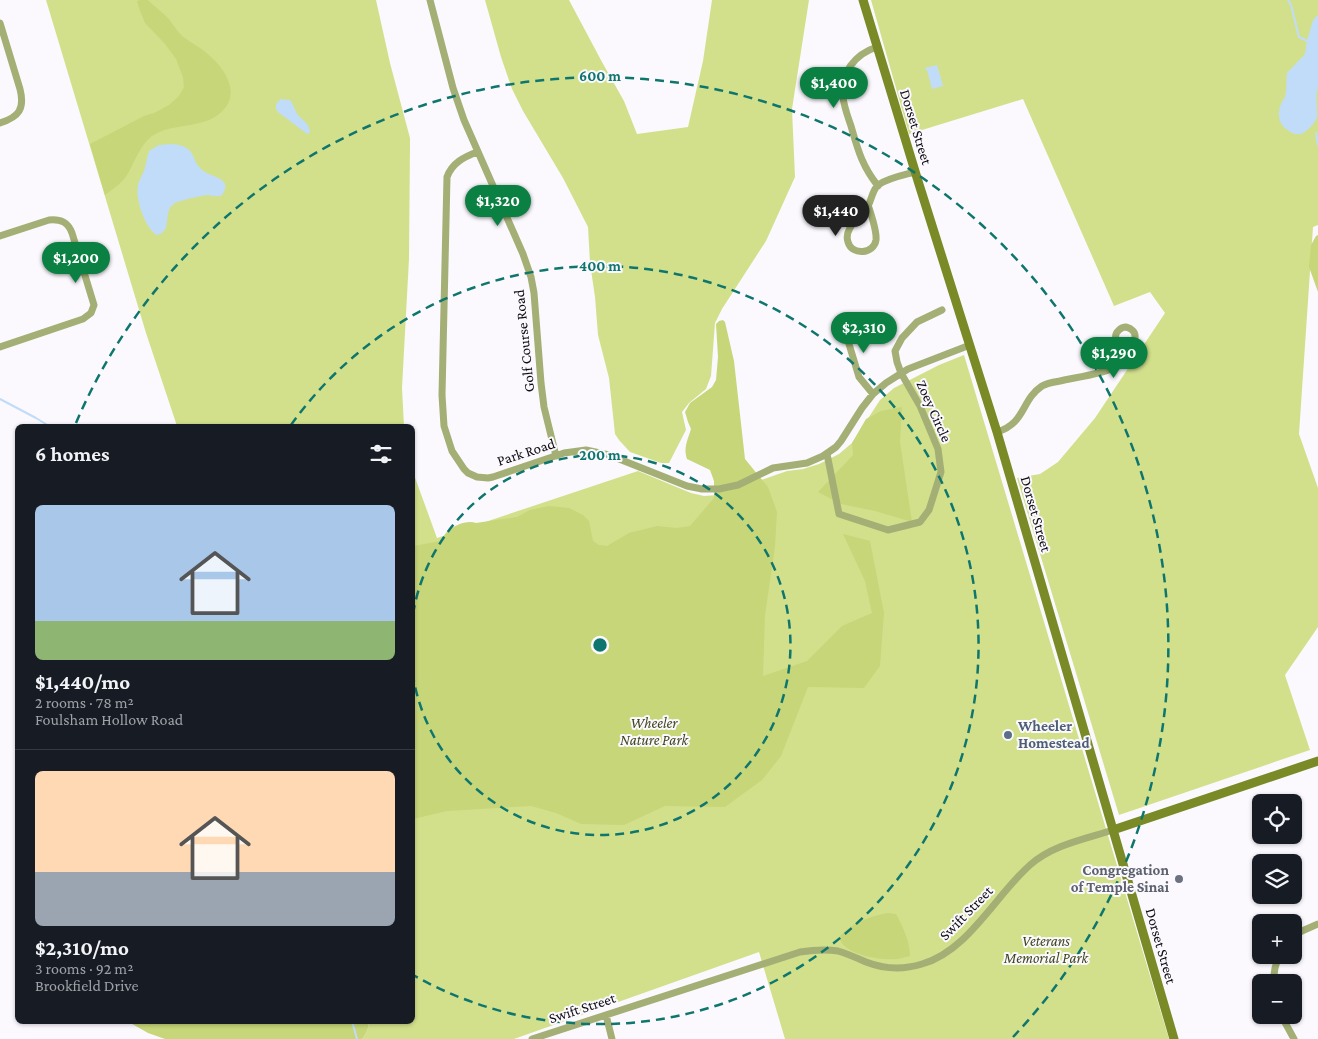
<!DOCTYPE html>
<html lang="en">
<head>
<meta charset="utf-8">
<style>
  :root { --surface:#171b24; --page:#20242c; --text:#f1f3f6; --muted:#9ea1a6; --line:#363941; --accent:#0b8043 }
  body { margin:0; font-family:"Crimson Pro",serif; background:var(--page); color:var(--text); height:100vh; display:flex; flex-direction:column; font-size:19px; white-space:nowrap }
  * { box-sizing:border-box; margin:0 }
  p { font-size:16px; color:var(--muted) }
  .icon { flex:none; width:28px; height:28px; fill:none; stroke:currentColor; stroke-width:2; stroke-linecap:round; stroke-linejoin:round }
  .map { position:relative; flex:1; overflow:hidden }
  .details { position:absolute; left:15px; top:424px; width:400px; height:600px; display:flex; flex-direction:column; background:var(--surface); border-radius:8px; box-shadow:0 1px 4px #0004 }
  .details>* { flex:none }
  .fabs { position:absolute; left:1252px; top:794px; display:grid; gap:10px }
  .fabs a { display:grid; place-items:center; width:50px; height:50px; border-radius:8px; background:var(--surface); box-shadow:0 1px 4px #0004; font-size:25px }
  .price { position:absolute; translate:-50% -42px; padding:0 11px; border-radius:18px; background:var(--accent); color:#fff; font-size:16px; line-height:32px; filter:drop-shadow(0 1px 2px #0008) }
  .price::after { content:''; position:absolute; left:50%; top:30px; width:15px; height:11px; margin-left:-8px; background:inherit; clip-path:polygon(0 0,100% 0,50% 100%) }
  .price.active { background:#222; color:#fff }
  ul { padding:0; list-style:none }
  li { display:grid; align-content:center; gap:10px; height:265px; padding:0 20px }
  li+li { border-top:1px solid var(--line) }
  li span { display:grid; place-items:center; height:155px; border-radius:8px; color:#555 }
  li>.icon { margin-inline-start:auto }
  span .icon { width:90px; height:90px; fill:#fffc; stroke-width:1 }
  li b { font-size:21px }
  h2 { display:flex; justify-content:space-between; align-items:center; height:60px; padding:0 20px; font-size:21px }
  .map>svg:first-child { display:block }
</style>
</head>
<body>
<div class="map">
<svg width="1318" height="1039" viewBox="0 0 1318 1039">
  <rect width="100%" height="100%" fill="#fbf9fe"/>
  <path fill="#d2e08b" d="M46,0H376L390,63L410,138V146L409,259L402,388L404,426H177L146,333Z
    M485,0H569L602,62L624,101L637,134L688,127L703,61L712,0H809L792,109L795,177L766,241L722,309L715,323L711,376L706,389L689,403L682,412L686,430L669,463H661L630,452L619,440L615,434L609,378L598,335L595,297L590,263L588,227L563,178L523,111L512,89L501,57Z
    M871,0H1318V225L1313,227L1299,434L1318,488V627L1285,675L1310,750L1119,815L1017,478L1040,474L1058,462L1095,418L1165,313L1150,292L1114,306L1023,99L909,134Z
    M964,355L1169,1039H785L759,952L514,1039H362C366,1034 370,1027 368,1021H412L413,472L437,538L638,471L691,493L704,496L718,495L787,471L803,469L819,464L839,454L852,443L880,400L894,388L939,365Z"/>
  <path fill="#c7d678" d="M140,0H148C154,6 162,12 168,18C173,24 176,30 182,36C191,43 202,48 210,56C230,74 243,101 213,118C194,128 170,124 152,136C140,145 135,162 127,175C122,183 113,189 105,195L90,144L144,116L154,113L169,105L179,96L184,87L183,77L176,59L165,44L145,23L140,11L137,1Z
    M1318,235V292L1309,267L1311,245L1316,236Z
    M723,320L725,322L734,361L745,459L768,487L777,512L775,547L765,615L763,676L807,661L842,626L872,613L865,581L843,534L870,541L884,613L880,666L864,688L808,687L781,756L762,780L725,807L665,806L624,825L581,824L556,813L531,806L447,811L413,819V546L441,541C443,538 445,533 448,531C455,525 467,520 476,523L517,517L530,510L549,506L569,508L583,515L589,521L593,541L599,545L607,546L629,533L657,526L677,528L690,526L714,498V481L710,470L687,459C683,448 688,439 691,429L688,422L685,412L690,403L712,387L716,380L718,357L716,324L719,321Z
    M902,407L900,442L912,522L875,511L841,504L818,492L853,455L852,443L866,419L881,411Z
    M888,913L896,914C903,927 910,942 910,956C906,957 902,958 898,959C881,961 843,955 839,937C853,922 868,917 888,913Z
    M127,1021H368C370,1027 366,1034 362,1039H165L148,1033Z"/>
  <path fill="#c1dcf8" d="M1318,15V87C1315,97 1318,109 1317,118C1314,124 1306,133 1300,134C1296,135 1292,133 1289,131C1278,125 1277,114 1281,104C1282,101 1284,99 1285,97C1287,90 1286,81 1287,73L1305,54L1307,41L1313,20Z
    M937,65L943,86L932,89L927,70H926L925,68Z
    M281,99L289,100L291,101L297,114L308,125L310,131L309,134L306,133L278,112L276,109V104Z
    M171,144C200,146 188,161 205,172C211,176 222,177 225,184C226,188 224,192 222,195C217,198 213,195 207,195C200,196 181,200 175,203C161,211 174,231 157,235C145,228 135,199 138,185C139,180 142,176 144,171C146,164 147,158 149,151L159,145Z"/>
  <g fill="none" stroke-linecap="round" stroke-linejoin="round">
    <path stroke="#c1dcf8" stroke-width="2" d="M1288,0L1291,5L1299,37L1309,42
      M1316,133L1318,145
      M0,399L36,418L49,426
      M352,1021L357,1039"/>
    <path stroke="#a3af74" stroke-width="7" d="M430,0L453,88L464,120L523,254L531,277L534,293L541,383L544,407L556,456
      M0,23L20,89C25,109 19,117 0,123
      M877,47C855,54 840,73 843,97C844,107 848,117 851,126C858,150 862,166 878,186
      M477,152C464,157 452,163 447,177L442,395L444,426L452,451L464,469L468,473L477,477L488,478L493,477L564,453L586,450L609,455L687,486L702,489H719L738,485L773,468L807,463L823,456L836,447L841,441L862,408L873,394L886,383L908,369L970,345
      M868,205C871,214 877,231 876,240C874,254 852,256 848,242C843,228 862,216 868,206C872,199 872,191 878,185C888,178 904,175 915,172
      M0,236L49,220C61,219 68,222 72,233L94,305L91,313L83,319L0,347
      M842,321L859,377L873,394
      M997,432C1026,423 1021,400 1042,386C1047,383 1054,382 1060,381C1072,378 1103,374 1112,368C1118,365 1121,359 1125,354C1129,349 1135,343 1135,338C1136,332 1131,328 1126,327C1123,327 1121,328 1119,330C1110,338 1121,347 1126,353
      M827,454L839,514L888,530L920,522L929,510L941,472L938,449L920,406L901,373L897,362L895,351L902,338L917,322L942,310
      M1294,936L1302,931L1318,924
      M1273,982L1275,968L1279,955
      M606,1015L612,1039
      M1281,1015L1294,1039
      M532,1039L800,952C813,950 825,949 838,951C848,954 857,958 866,962C884,969 903,970 922,964C968,951 995,896 1030,865C1052,845 1085,839 1113,830"/>
    <path stroke="#7a8a26" stroke-width="9" d="M863,0L918,181L997,432L1174,1039
      M1113,830L1318,761"/>
  </g>
  <g fill="none" stroke="#0f766e" stroke-width="2.5" stroke-dasharray="9 6">
    <path d="M413 614A190 190 0 1 1 413 676"/>
    <path d="M291 425A379 379 0 1 1 413 975"/>
    <path d="M76 423A569 569 0 1 1 1013 1037"/>
  </g>
  <circle fill="#5c6f8a" stroke="#fbf9fe" stroke-width="2" cx="1008" cy="735" r="5"/>
  <circle fill="#6b7280" stroke="#fbf9fe" stroke-width="2" cx="1179" cy="879" r="5"/>
  <g text-anchor="middle" dominant-baseline="central" stroke-width="4" stroke-linejoin="round" paint-order="stroke">
    <g font-size="15" fill="#100c14" stroke="#fbf9fe">
      <text transform="translate(916 127) rotate(73)">Dorset Street</text>
      <text transform="translate(524 341) rotate(-96)">Golf Course Road</text>
      <text transform="translate(934 411) rotate(66)">Zoey Circle</text>
      <text transform="translate(526 452) rotate(-18)">Park Road</text>
      <text transform="translate(1036 514) rotate(74)">Dorset Street</text>
      <text transform="translate(966 913) rotate(-46)">Swift Street</text>
      <text transform="translate(1161 946) rotate(74)">Dorset Street</text>
      <text transform="translate(582 1008) rotate(-18)">Swift Street</text>
    </g>
    <g font-size="15" font-style="italic" fill="#3f451d" stroke="#fbf9fe">
      <text x="654" y="723">Wheeler<tspan x="654" dy="17">Nature Park</tspan></text>
      <text x="1046" y="941">Veterans<tspan x="1046" dy="17">Memorial Park</tspan></text>
    </g>
    <g font-size="15" font-weight="bold" fill="#4e5e75" stroke="#fbf9fe" text-anchor="start">
      <text x="1018" y="726">Wheeler<tspan x="1018" dy="17">Homestead</tspan></text>
    </g>
    <g font-size="15" font-weight="bold" fill="#5b616d" stroke="#fbf9fe" text-anchor="end">
      <text x="1169" y="870">Congregation<tspan x="1169" dy="17">of Temple Sinai</tspan></text>
    </g>
  </g>
  <circle cx="600" cy="645" r="8" fill="#0f766e" stroke="#fbf9fe" stroke-width="2.5"/>
  <g font-size="15" text-anchor="middle" font-weight="bold" fill="#0f766e" stroke="#fbf9fe" stroke-width="4" stroke-linejoin="round" paint-order="stroke">
    <text x="600" y="81">600 m</text>
    <text x="600" y="271">400 m</text>
    <text x="600" y="460">200 m</text>
  </g>
</svg>
<div class="fabs">
<a><svg class="icon" aria-label="locate" viewBox="0 0 24 24"><circle cx="12" cy="12" r="6"/><path d="M12 2v4M12 18v4M2 12h4M18 12h4"/></svg></a>
<a><svg class="icon" aria-label="layers" viewBox="0 0 24 24"><path d="M12 4l9 5-9 5-9-5zM3 14l9 5 9-5"/></svg></a>
<a>+</a>
<a>−</a>
</div>
<b class="price" style="left:834px;top:109px">$1,400</b>
<b class="price" style="left:498px;top:227px">$1,320</b>
<b class="price active" style="left:836px;top:237px">$1,440</b>
<b class="price" style="left:76px;top:284px">$1,200</b>
<b class="price" style="left:864px;top:354px">$2,310</b>
<b class="price" style="left:1114px;top:379px">$1,290</b>
<section class="details">
<h2>6 homes<svg class="icon" aria-label="filters" viewBox="0 0 24 24"><path d="M4 7h16M4 17h16"/><circle cx="9" cy="7" r="2"/><circle cx="15" cy="17" r="2"/></svg></h2>
<ul>
<li><span style="background:linear-gradient(#a9c7e8 75%,#8fb573 0)"><svg class="icon" aria-label="home" viewBox="0 0 24 24"><path d="M3 11l9-7 9 7M6 9v11h12V9"/></svg></span><div><b>$1,440/mo</b><p>2 rooms · 78 m²</p><p>Foulsham Hollow Road</p></div></li>
<li><span style="background:linear-gradient(#ffd9b3 65%,#9aa5b1 0)"><svg class="icon" aria-label="home" viewBox="0 0 24 24"><path d="M3 11l9-7 9 7M6 9v11h12V9"/></svg></span><div><b>$2,310/mo</b><p>3 rooms · 92 m²</p><p>Brookfield Drive</p></div></li>
</ul>
</section>
</div>
</body>
</html>
